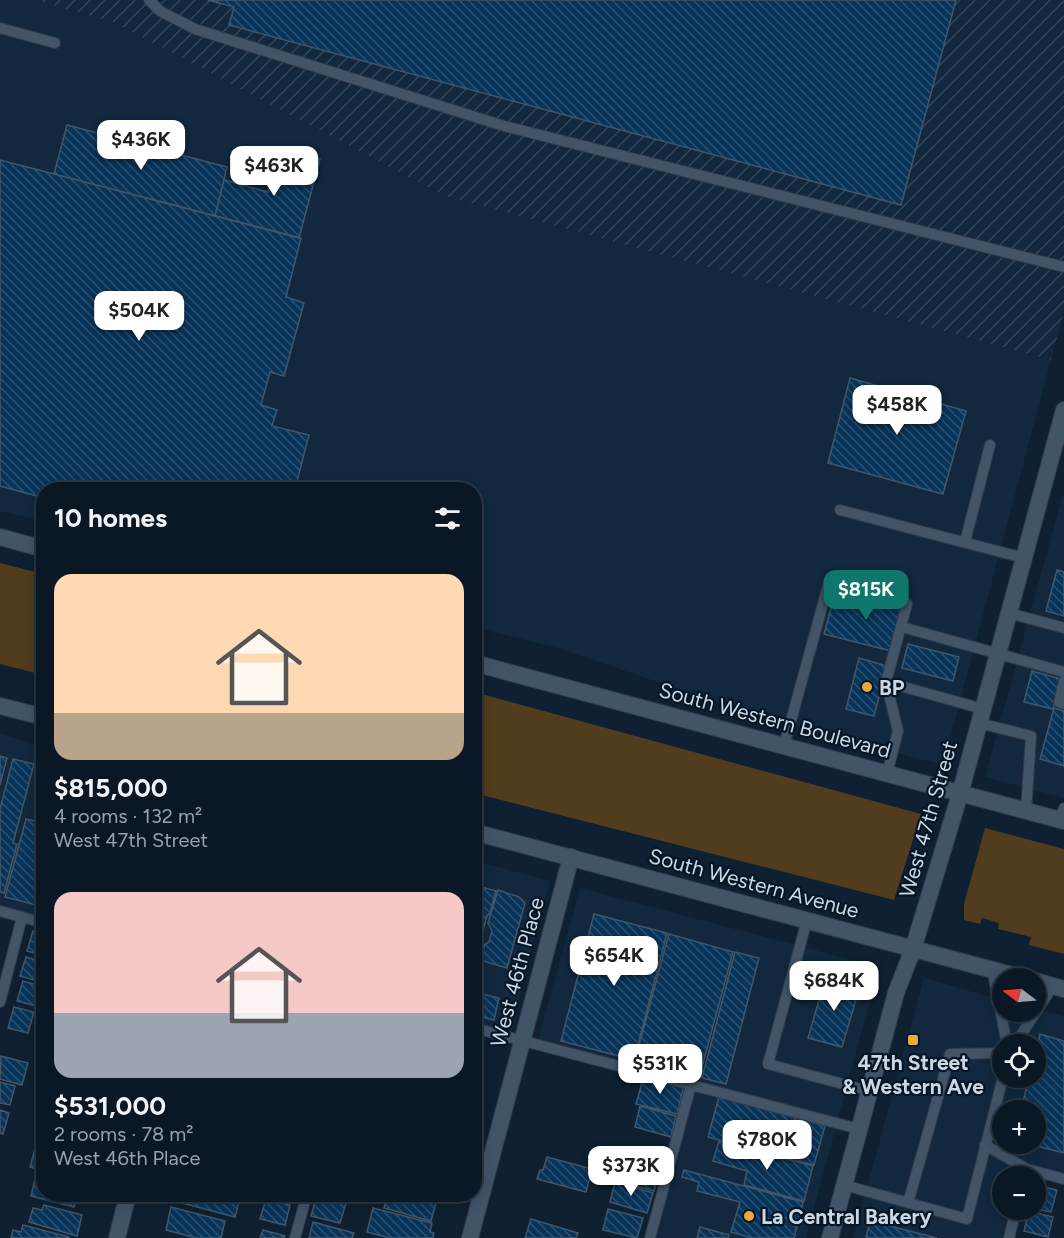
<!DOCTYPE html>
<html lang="en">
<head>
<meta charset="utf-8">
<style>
  :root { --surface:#0a1825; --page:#13212d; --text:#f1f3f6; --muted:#99a0a7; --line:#2a3742; --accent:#0f766e }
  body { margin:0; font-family:Figtree,sans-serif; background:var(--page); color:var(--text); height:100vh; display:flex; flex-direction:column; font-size:22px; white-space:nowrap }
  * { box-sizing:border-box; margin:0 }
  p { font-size:20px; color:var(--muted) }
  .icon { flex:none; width:33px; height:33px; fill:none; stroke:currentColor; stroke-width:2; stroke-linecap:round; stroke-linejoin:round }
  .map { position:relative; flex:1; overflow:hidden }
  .panel { position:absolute; left:36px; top:482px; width:446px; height:720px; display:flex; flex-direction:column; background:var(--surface); border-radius:24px; box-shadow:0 3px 15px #0003,0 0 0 2px var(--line) }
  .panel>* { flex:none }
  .needle { width:39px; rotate:286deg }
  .buttons { position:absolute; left:992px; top:968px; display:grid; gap:12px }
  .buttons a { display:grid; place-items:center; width:54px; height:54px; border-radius:50%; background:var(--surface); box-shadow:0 3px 15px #0003,0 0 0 2px var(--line); font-size:30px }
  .price { position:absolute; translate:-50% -51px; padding:0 14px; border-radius:12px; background:#fff; color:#222; font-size:20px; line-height:39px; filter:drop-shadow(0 2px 3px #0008) }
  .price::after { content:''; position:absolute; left:50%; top:36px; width:18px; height:14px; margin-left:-9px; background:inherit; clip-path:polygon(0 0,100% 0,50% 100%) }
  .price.on { background:var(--accent); color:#fff }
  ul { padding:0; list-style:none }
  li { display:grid; align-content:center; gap:12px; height:318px; padding:0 18px }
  li span { display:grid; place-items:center; height:186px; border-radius:18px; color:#555 }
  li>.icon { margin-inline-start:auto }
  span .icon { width:108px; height:108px; fill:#fffc; stroke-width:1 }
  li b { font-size:26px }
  h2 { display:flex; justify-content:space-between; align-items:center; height:72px; padding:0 18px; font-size:26px }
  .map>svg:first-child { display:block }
</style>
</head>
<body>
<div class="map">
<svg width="1064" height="1238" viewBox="0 0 1064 1238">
  <defs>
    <pattern id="industrial-furrows" width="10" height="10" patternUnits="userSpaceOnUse" patternTransform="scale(1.5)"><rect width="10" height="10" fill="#11283e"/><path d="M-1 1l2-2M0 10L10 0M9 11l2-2" fill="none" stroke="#32465a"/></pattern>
    <pattern id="building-back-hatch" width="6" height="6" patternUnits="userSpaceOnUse" patternTransform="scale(1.5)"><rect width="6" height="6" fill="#083459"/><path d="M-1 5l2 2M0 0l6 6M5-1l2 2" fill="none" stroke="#2b5171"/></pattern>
  </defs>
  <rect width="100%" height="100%" fill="#0e2031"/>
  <path fill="#11283e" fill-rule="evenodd" d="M0,0H35L113,22L445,196L1051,360L943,765L766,719L558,648L474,627V489H44L43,521L0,511Z
    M1063,494H1064V798L985,777Z
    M0,734L43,746V923L0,911Z
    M474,860L550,881L509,1037L474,1028Z
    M580,888L879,967L806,1238H650L691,1085L537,1044Z
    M924,978L1002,1000V1011H1035V1008L1064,1016V1179L1027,1170L1025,1176H1002V1209H1016L1009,1238H853ZM1002,1044H1035V1077H1002ZM1002,1110H1035V1143H1002Z"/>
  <path fill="url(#industrial-furrows)" d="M35,0H1064V312L1051,360L445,196L113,22Z"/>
  <path fill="#513c1d" d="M0,563L43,574V675L0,664Z
    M474,692L921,814L894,900L474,793Z
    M985,828L1064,849V954L1029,945L1031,937L998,929L999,923L982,918L980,924L964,920V904Z"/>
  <path fill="url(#building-back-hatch)" stroke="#42566a" stroke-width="1.5" d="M208,0H956L901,205L229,25L234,7Z
    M67,125L227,167L215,216L54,174Z
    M279,148L320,159L299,238L215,216L224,180L268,192Z
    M0,160L301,238L286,297L304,303L284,376L270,372L261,405L277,410L272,426L309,435L295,489H44V498L0,486Z
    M850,378L966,411L943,494L828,463Z
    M1057,570L1064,572V616L1046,611Z
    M855,592L904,604L891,651L824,634L833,601L851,606Z
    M908,644L959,657L953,681L902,668Z
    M859,658L887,666L874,716L846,709Z
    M1032,671L1061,679L1053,709L1024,702Z
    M1054,708L1064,711V766L1040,759Z
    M0,756L7,758L0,785Z
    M13,759L34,764L13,843L17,844L4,893L0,892V809Z
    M26,819L44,823V907L5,897Z
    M474,885L496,891L490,913L487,916L478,950L474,949Z
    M498,890L519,897L525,903L507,968L480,960L485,944L489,942L492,931L488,923Z
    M594,914L667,933L634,1060L561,1041Z
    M33,931L44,934V956L27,951Z
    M669,934L733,952L699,1078L635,1060Z
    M735,952L759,958L726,1084L702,1078Z
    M26,957L44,962L41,982L20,976Z
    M826,976L860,986L842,1047L808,1038Z
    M23,981L44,987L40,1007L17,1001Z
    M478,993L499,998L494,1020L474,1015Z
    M14,1007L34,1012L28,1033L8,1028Z
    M1040,1034L1064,1041V1153L1025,1143H1035V1110H1021L1029,1077H1035V1055Z
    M1,1056L28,1063L22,1085L0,1079Z
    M644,1076L684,1086L677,1114L636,1104Z
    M0,1082L15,1086L10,1105L0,1103Z
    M719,1097L825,1126L814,1165L708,1137Z
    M640,1106L676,1116L671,1137L635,1127Z
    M0,1110L9,1113L3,1134L0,1133Z
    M719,1141L813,1166L804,1201L744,1185L747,1171L713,1161Z
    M36,1145L44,1147V1171L30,1167Z
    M547,1157L592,1169L586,1192L537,1179L540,1170H543Z
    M684,1170L803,1202L794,1238H752L731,1232L740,1202L697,1191L699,1182L682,1177Z
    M639,1172L658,1177L654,1191L635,1186Z
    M36,1175L44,1177V1194H78L74,1207L31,1196Z
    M615,1182L653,1193L647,1213L610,1202Z
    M1035,1185L1057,1190L1051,1212L1035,1209Z
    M173,1194H241L235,1217L171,1200Z
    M317,1194L347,1200L340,1223L311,1216Z
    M388,1194H419L437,1199L431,1221L384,1208Z
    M266,1199L290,1205L285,1225L260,1219Z
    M44,1205L82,1215L77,1236L29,1222L33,1208L42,1210Z
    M171,1207L225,1221L221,1238H196L166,1230Z
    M373,1208L432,1223L430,1232L434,1233L433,1238H390L367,1232Z
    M608,1209L643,1218L637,1238L603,1230Z
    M1029,1211L1053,1217L1048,1237L1024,1231Z
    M531,1219L578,1233L576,1238H525Z
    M870,1221L937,1238H866Z
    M313,1222L354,1233L352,1238H309Z
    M23,1225L69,1237V1238H11L13,1230L21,1232Z
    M700,1227L729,1235L728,1238H697Z
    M263,1230L285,1236L284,1238H260Z"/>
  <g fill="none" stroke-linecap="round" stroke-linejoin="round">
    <defs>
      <path id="service" d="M149,0L160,11L195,29L504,126L1064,267
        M0,28L55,43
        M840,510L1024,558
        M965,542L990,445
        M1009,613L1064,628
        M902,627L1064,672
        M1064,681L1059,702L1064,704
        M979,723L1031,736L1026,811
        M784,746L829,582L907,604L886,682
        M887,774L898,731L886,682L983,709
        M1060,820L1064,808
        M0,911L44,923
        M807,920L768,1064L869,1091
        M992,969L1007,1044
        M0,1002L22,917
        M474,1028L859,1129
        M1015,1044L1053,986
        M985,1145L1027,1169L1064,1179
        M844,1185L967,1219L1003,1077
        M908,1203L950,1054L1002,1053
        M295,1238L307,1194
        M650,1238L691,1085
        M1009,1238L1016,1209"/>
      <path id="minor" d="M117,1238L128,1194
        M470,1238L571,857"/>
      <path id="tertiary" d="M0,537L44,549
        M474,663L1064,821"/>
      <path id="secondary" d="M0,706L44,717
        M474,832L1023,978
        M1035,981L1064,989
        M830,1238L896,993L913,949L960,794L1064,410"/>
    </defs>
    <use href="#service" stroke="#313a49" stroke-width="12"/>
    <use href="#minor" stroke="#313a49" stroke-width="18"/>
    <use href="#tertiary" stroke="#313a49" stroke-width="18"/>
    <use href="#secondary" stroke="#313a49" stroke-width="18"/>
    <use href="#service" stroke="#415468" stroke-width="10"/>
    <use href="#minor" stroke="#415468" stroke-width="16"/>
    <use href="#tertiary" stroke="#415468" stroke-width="16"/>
    <use href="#secondary" stroke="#415468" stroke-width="16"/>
  </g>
  <g fill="#eca93a" stroke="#051727" stroke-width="2">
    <circle cx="867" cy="687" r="6"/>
    <rect x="907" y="1034" width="12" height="12" rx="3"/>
    <circle cx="749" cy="1216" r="6"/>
  </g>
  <g text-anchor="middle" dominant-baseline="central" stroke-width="4.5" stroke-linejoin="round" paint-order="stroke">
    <g font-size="21" font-weight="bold" fill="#ccd7e3" stroke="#051727" text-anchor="start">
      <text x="879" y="687">BP</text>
      <text x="913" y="1062" text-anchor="middle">47th Street<tspan x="913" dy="24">&amp; Western Ave</tspan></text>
      <text x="761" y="1216">La Central Bakery</text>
    </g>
    <g font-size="21" fill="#ccd7e3" stroke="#051727">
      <text transform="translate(775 720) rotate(15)">South Western Boulevard</text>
      <text transform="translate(928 819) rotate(-74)">West 47th Street</text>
      <text transform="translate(754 883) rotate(15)">South Western Avenue</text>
      <text transform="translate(517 972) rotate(-75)">West 46th Place</text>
    </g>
  </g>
</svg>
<div class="buttons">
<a><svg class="needle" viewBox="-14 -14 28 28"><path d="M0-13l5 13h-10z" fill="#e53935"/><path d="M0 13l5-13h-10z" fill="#99a0a7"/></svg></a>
<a><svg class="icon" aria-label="locate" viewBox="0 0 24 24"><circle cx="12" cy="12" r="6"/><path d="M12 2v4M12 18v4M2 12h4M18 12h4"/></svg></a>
<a>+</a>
<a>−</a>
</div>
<b class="price" style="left:141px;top:171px">$436K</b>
<b class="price" style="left:274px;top:197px">$463K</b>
<b class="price" style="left:139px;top:342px">$504K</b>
<b class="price" style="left:897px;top:436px">$458K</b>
<b class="price on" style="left:866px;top:621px">$815K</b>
<b class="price" style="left:614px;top:987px">$654K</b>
<b class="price" style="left:834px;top:1012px">$684K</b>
<b class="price" style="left:660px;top:1095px">$531K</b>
<b class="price" style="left:767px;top:1171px">$780K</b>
<b class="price" style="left:631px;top:1197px">$373K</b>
<section class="panel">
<h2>10 homes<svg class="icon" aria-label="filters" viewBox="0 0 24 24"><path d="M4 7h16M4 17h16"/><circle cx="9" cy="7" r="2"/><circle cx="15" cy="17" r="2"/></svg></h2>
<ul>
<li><span style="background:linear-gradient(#ffd9b3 75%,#b9a48a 0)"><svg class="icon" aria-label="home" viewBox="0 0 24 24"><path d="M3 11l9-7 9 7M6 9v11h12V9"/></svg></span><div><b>$815,000</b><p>4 rooms · 132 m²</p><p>West 47th Street</p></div></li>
<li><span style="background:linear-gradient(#f6c9c9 65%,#9aa5b1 0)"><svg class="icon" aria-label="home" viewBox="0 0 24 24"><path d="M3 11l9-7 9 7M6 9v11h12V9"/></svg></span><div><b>$531,000</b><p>2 rooms · 78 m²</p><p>West 46th Place</p></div></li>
</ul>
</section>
</div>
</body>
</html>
